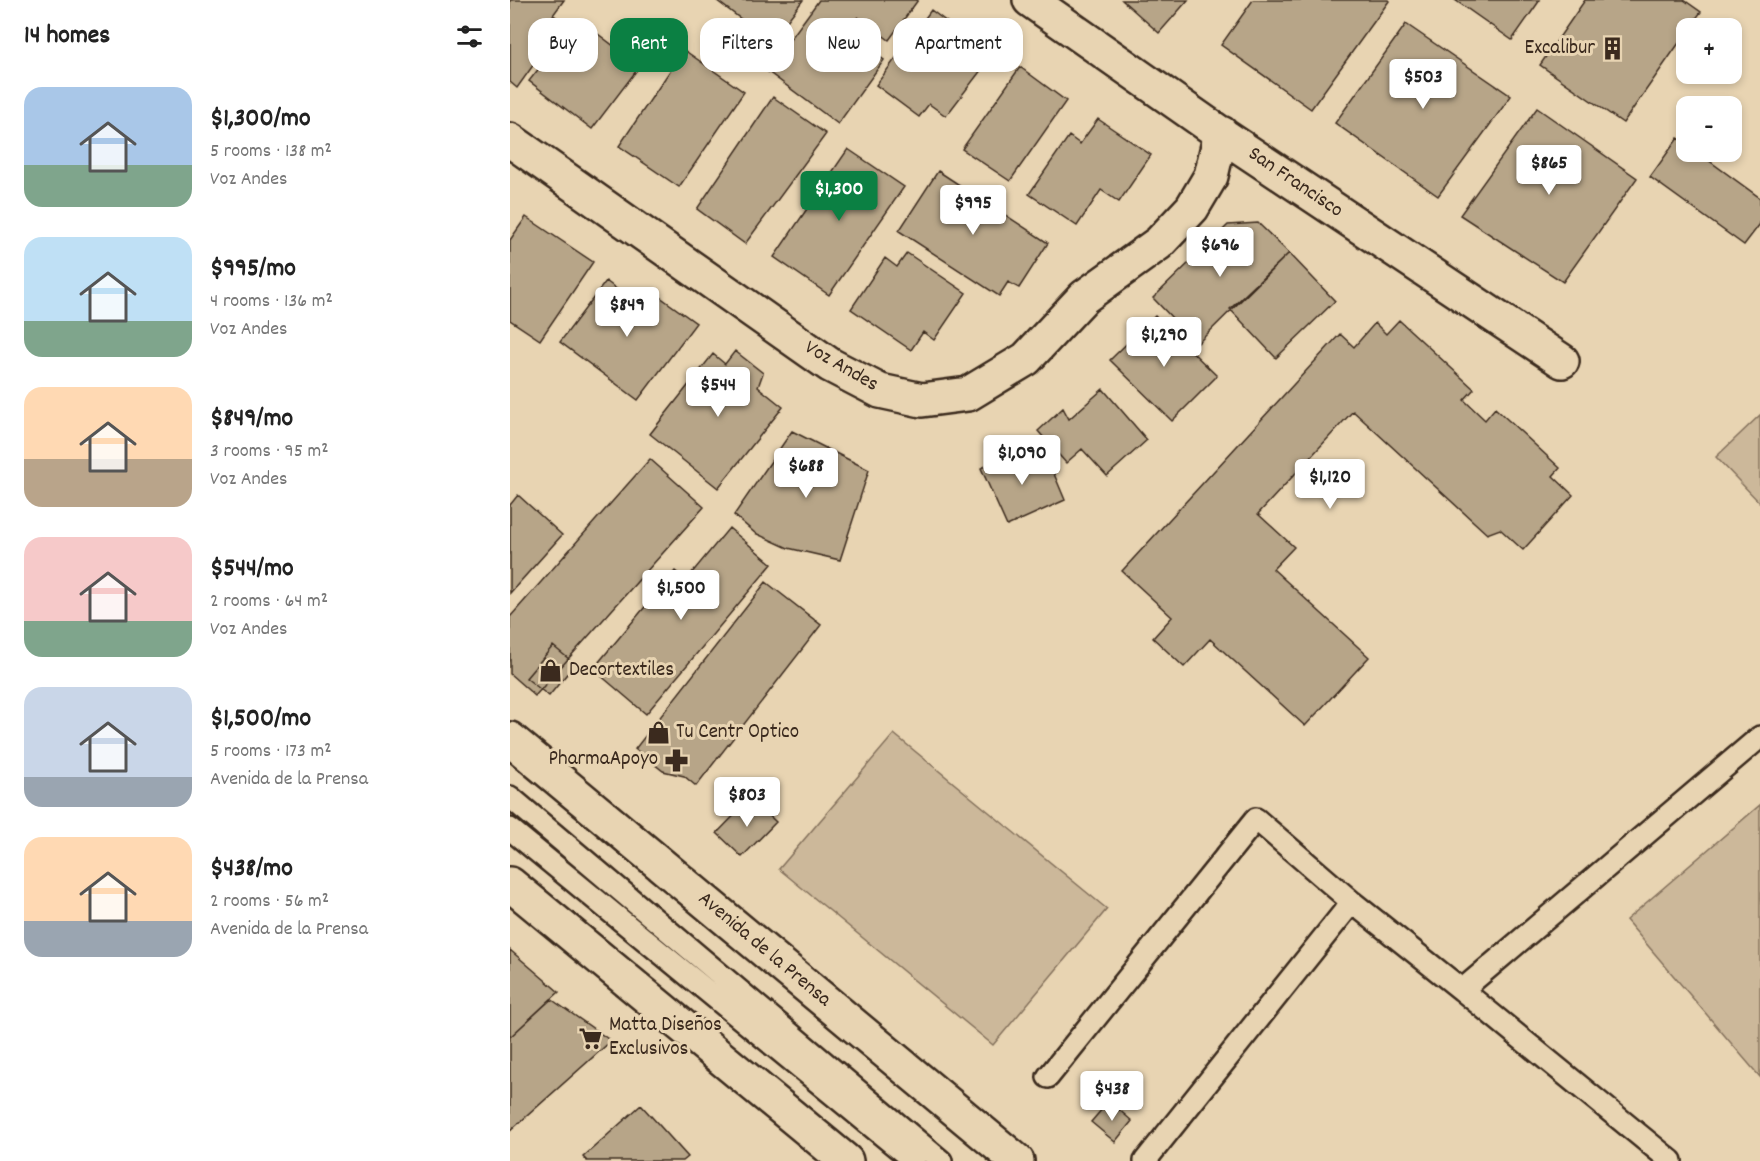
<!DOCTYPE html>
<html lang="en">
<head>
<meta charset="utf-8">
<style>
  :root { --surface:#fff; --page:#f2f2f2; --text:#222; --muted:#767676; --accent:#0b8043 }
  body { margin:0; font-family:Dekko,sans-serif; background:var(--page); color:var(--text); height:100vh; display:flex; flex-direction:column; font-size:22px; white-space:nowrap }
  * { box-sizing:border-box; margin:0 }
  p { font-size:20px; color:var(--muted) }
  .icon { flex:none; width:33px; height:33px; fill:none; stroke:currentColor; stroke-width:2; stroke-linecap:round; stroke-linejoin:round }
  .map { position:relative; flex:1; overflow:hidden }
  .details { display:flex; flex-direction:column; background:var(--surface); width:510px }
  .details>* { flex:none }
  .guide { position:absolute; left:18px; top:18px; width:570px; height:54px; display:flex; gap:12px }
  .tools { position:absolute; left:1166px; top:18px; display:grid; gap:12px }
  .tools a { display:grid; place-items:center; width:66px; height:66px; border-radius:12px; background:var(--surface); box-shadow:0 3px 9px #0003; font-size:30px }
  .price { position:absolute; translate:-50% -51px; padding:0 14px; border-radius:6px; background:#fff; color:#222; font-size:20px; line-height:39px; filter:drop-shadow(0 2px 3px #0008) }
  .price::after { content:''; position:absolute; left:50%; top:36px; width:18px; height:14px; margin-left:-9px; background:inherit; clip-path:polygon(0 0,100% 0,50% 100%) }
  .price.current { background:var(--accent); color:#fff }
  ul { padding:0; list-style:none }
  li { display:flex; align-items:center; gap:18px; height:150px; padding:0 24px }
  li span { display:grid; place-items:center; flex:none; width:168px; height:120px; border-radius:18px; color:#555 }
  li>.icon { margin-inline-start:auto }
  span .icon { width:72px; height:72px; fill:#fffc; stroke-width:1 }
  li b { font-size:26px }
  h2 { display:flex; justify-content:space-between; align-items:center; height:72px; padding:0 24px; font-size:26px }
  .pill { padding:0 21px; border-radius:18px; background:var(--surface); box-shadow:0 3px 9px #0003; font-size:21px; line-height:54px }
  .pill.current { background:var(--accent); color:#fff }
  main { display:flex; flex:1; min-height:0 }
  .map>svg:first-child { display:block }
</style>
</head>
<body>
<main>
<section class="details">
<h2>14 homes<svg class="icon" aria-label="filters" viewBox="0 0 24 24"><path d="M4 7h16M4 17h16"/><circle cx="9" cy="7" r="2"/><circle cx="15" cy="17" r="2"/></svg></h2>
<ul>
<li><span style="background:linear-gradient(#a9c7e8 65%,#7fa58c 0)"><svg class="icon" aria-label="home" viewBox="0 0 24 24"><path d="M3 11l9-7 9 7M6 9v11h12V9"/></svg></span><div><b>$1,300/mo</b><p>5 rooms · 138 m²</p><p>Voz Andes</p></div></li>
<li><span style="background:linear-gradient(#bfe0f5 70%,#7fa58c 0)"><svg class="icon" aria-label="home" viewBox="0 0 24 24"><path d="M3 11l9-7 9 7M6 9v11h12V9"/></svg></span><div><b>$995/mo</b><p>4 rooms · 136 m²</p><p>Voz Andes</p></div></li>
<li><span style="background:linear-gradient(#ffd9b3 60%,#b9a48a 0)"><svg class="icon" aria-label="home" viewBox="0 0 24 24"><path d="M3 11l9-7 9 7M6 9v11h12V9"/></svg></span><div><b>$849/mo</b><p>3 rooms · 95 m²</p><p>Voz Andes</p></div></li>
<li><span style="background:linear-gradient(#f6c9c9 70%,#7fa58c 0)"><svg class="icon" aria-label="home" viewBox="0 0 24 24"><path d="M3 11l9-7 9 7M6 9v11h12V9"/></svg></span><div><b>$544/mo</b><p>2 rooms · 64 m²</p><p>Voz Andes</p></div></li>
<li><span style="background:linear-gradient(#c9d6e8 75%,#9aa5b1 0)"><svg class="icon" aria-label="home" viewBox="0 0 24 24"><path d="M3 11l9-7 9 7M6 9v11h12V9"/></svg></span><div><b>$1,500/mo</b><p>5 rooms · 173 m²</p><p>Avenida de la Prensa</p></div></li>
<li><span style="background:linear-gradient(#ffd9b3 70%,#9aa5b1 0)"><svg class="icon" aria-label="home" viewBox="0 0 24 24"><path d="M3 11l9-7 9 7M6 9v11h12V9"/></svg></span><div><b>$438/mo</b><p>2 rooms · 56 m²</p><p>Avenida de la Prensa</p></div></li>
</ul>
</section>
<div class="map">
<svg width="1250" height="1161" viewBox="0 0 1250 1161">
  <rect width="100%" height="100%" fill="#e8d4b2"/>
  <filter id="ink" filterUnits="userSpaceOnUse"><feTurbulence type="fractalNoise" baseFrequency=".0167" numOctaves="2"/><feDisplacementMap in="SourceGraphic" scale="12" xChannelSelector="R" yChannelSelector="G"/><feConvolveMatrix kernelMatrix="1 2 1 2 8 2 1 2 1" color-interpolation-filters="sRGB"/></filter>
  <g filter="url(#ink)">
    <path fill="#ccb89a" stroke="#84715c" stroke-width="1.5" d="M1250,415V503L1206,457Z
      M384,734L597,909L483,1045L269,869Z
      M1250,805V1077L1116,920Z"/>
    <path fill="#b7a588" stroke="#3b2a1e" stroke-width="1.5" d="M0,0H54L43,15L54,22L7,88L0,82Z
      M206,0H293L261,42Z
      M309,0H408L379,40L348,17L337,33L374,60L328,124L257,71Z
      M612,0H678L649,33Z
      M743,0H878L879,1L801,109L711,45Z
      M945,0H1030L1002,40Z
      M1075,0H1174L1191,12L1179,28H1176V33L1113,123L1030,65Z
      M421,10L482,56L436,116L419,104L409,117L366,85Z
      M896,24L1001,96L928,196L825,123Z
      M60,29L76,41L84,31L130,66L82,129L19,81Z
      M174,50L234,92L169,187L109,146Z
      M510,67L556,101L500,181L452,149Z
      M263,97L316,134L235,244L187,209Z
      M1027,108L1127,178L1053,282L950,215Z
      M588,119L641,155L609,202L591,190L567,226L519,194L559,136L570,144Z
      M1168,138L1176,143V152H1187L1250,198V224L1234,245L1140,177Z
      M338,149L394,187L319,295L264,257Z
      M428,171L538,243L509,288L498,282L489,296L389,231Z
      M16,217L83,262L30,340L0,320V240Z
      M748,223L779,253L687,344L643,298L718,225Z
      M397,253L456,293L424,340L413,332L401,350L341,309L375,258L387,267Z
      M779,253L825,301L766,358L720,309Z
      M96,281L138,313L150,297L186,323L128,400L50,342Z
      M645,316L707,376L662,421L600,360Z
      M889,320L964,389L954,400L975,420L985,408L1050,468L1043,476L1063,495L1013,550L990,529L977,534L843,411L748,514L784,547L763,569L859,657L795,726L700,639L674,667L643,638L662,617L612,571L830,334L844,347L865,323L876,334Z
      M225,351L253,373L248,387L273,407L208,488L140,434L203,354L215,364Z
      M593,389L637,440L597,476L572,449L556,463L528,431L553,408L559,419Z
      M282,431L359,470L330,560L278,548L245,533L224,515Z
      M517,447L526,467L539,462L555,500L497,526L471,468Z
      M140,459L194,507L25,696L0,674V617Z
      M8,495L52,535L0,593V505Z
      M219,528L262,564L136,714L83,669L165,571L176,580Z
      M256,582L311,625L186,786L174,776L153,771L125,749Z
      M43,646L65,664L39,696L16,678Z
      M241,798L266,822L232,857L207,833Z
      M0,950L49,992L0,1037Z
      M41,999L101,1041L0,1131V1037Z
      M599,1101L622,1121L605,1142L581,1122Z
      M131,1105L178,1157L173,1161H77L73,1157Z"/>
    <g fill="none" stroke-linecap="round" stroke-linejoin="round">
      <defs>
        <path id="service" d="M0,797L431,1161
          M0,829L404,1161
          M538,1077L746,819L842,902
          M635,1161L842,902L952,990
          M1161,1161L952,990L1250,737"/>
        <path id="minor" d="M520,0L717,138L1052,361
          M0,140L320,365L370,391L412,400L458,394L516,359L574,297L649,243L682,208L701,176L711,133"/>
        <path id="primary" d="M0,739L507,1161
          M0,884L336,1161"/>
      </defs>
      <use href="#service" stroke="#3b2a1e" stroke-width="26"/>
      <use href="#minor" stroke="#3b2a1e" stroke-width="38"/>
      <use href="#primary" stroke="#3b2a1e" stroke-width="38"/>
      <use href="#service" stroke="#e8d4b2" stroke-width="21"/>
      <use href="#minor" stroke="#e8d4b2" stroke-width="33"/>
      <use href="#primary" stroke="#e8d4b2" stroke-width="33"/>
    </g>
  </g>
  <defs>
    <symbol id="building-bare" viewBox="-9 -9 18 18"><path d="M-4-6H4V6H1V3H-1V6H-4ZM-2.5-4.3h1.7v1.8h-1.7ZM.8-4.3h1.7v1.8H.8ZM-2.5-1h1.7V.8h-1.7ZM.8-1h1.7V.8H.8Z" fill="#3b2a1e" stroke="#e8d4b2" stroke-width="2.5" paint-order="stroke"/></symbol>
    <symbol id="shop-bare" viewBox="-9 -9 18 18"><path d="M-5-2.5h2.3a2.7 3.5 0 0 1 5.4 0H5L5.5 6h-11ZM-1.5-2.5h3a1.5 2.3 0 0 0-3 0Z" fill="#3b2a1e" stroke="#e8d4b2" stroke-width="2.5" paint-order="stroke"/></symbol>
    <symbol id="pharmacy-bare" viewBox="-9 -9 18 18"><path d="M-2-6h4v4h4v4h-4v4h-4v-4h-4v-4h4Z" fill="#3b2a1e" stroke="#e8d4b2" stroke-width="2.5" paint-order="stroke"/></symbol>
    <symbol id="supermarket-bare" viewBox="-9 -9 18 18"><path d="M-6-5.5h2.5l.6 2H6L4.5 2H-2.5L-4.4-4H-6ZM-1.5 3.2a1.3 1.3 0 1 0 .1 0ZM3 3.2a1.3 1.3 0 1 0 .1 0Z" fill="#3b2a1e" stroke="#e8d4b2" stroke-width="2.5" paint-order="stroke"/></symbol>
  </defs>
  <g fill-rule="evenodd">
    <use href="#building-bare" x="1086" y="32" width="33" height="33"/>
    <use href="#shop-bare" x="24" y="654" width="33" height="33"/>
    <use href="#shop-bare" x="132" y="716" width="33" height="33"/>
    <use href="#pharmacy-bare" x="150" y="744" width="33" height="33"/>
    <use href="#supermarket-bare" x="64" y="1022" width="33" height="33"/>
  </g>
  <g text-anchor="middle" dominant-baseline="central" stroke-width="6" stroke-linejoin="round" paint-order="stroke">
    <g font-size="21" fill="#3b2a1e" stroke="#e8d4b2" text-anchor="start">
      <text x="1085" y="49" text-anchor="end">Excalibur</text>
      <text x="59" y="671">Decortextiles</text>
      <text x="166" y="733">Tu Centr Optico</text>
      <text x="148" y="760" text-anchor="end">PharmaApoyo</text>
      <text x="99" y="1026">Matta Diseños<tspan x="99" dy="24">Exclusivos</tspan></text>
    </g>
    <g font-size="21" fill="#3b2a1e" stroke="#e8d4b2">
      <text transform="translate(785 183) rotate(34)">San Francisco</text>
      <text transform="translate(331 367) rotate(30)">Voz Andes</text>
      <text transform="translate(254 950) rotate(40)">Avenida de la Prensa</text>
    </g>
  </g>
</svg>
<div class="tools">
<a>+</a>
<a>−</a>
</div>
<b class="price" style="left:913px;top:110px">$503</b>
<b class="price" style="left:1039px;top:196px">$865</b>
<b class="price current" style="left:329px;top:222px">$1,300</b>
<b class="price" style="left:463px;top:236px">$995</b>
<b class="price" style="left:710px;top:278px">$696</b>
<b class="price" style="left:117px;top:338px">$849</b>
<b class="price" style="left:654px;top:368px">$1,290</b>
<b class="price" style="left:208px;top:418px">$544</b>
<b class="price" style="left:512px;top:486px">$1,090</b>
<b class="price" style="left:296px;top:499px">$688</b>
<b class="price" style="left:820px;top:510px">$1,120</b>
<b class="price" style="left:171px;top:621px">$1,500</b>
<b class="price" style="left:237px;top:828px">$803</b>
<b class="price" style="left:602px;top:1122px">$438</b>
<div class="guide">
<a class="pill">Buy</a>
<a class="pill current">Rent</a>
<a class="pill">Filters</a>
<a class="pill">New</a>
<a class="pill">Apartment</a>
</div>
</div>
</main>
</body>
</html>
